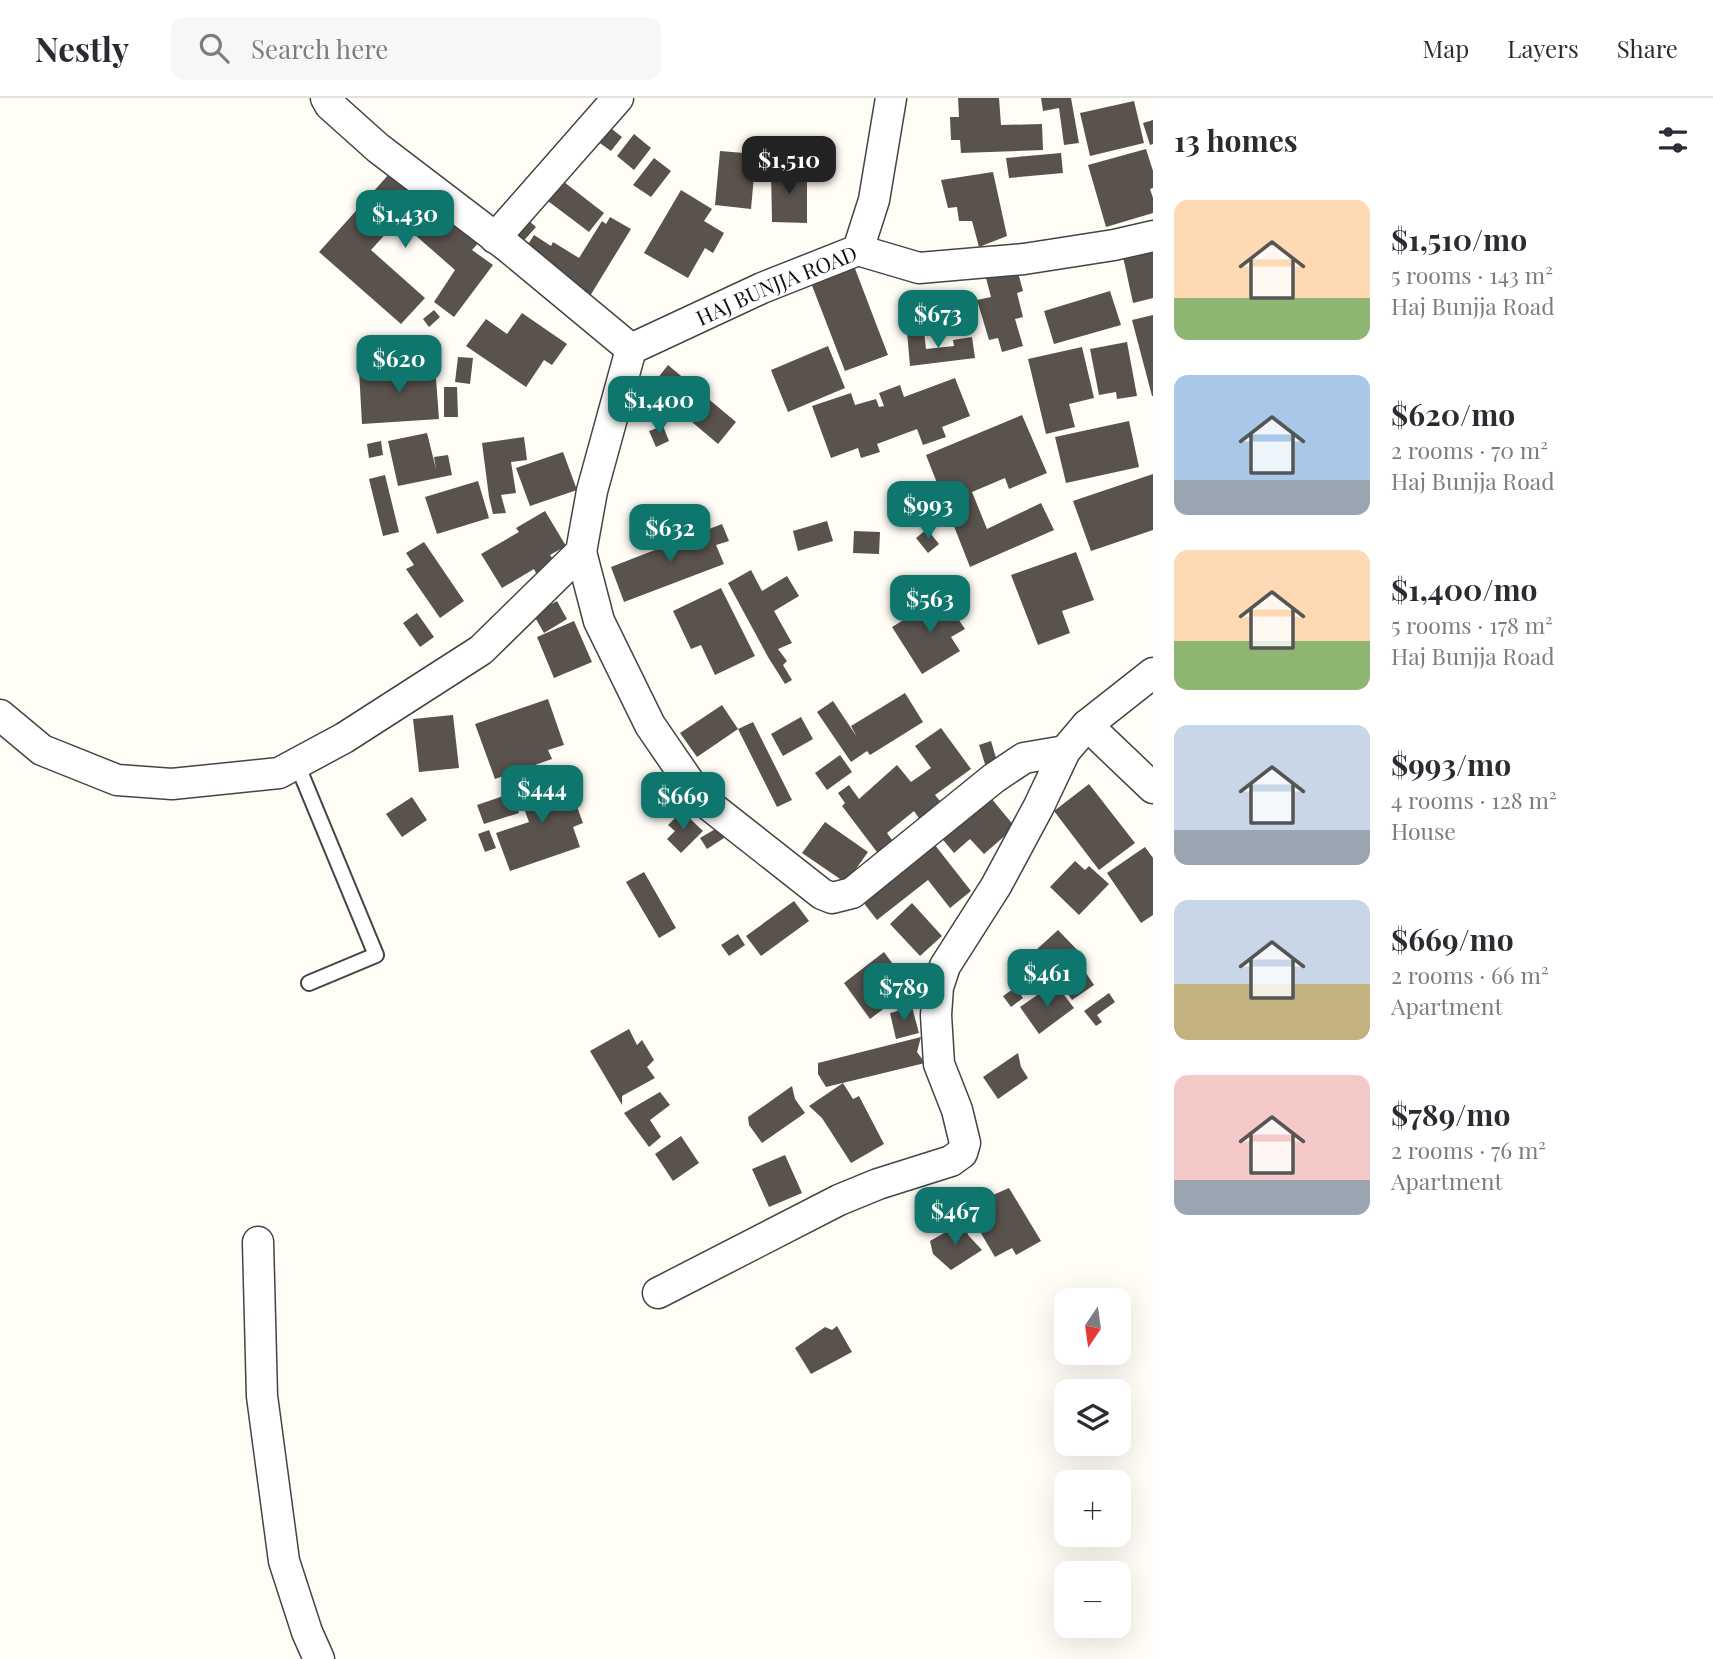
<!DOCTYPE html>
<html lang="en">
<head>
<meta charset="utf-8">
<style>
  :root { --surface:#fff; --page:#f7f7f7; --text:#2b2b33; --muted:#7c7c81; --line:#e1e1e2; --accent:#0f766e }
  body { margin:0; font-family:"Playfair Display",serif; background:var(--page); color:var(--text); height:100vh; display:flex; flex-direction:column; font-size:26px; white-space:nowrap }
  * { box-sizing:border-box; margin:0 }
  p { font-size:23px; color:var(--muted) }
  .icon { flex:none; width:38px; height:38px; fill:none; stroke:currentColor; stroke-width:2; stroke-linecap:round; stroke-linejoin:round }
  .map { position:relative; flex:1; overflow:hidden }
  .sheet { display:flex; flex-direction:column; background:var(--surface); width:560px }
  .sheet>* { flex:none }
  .needle { width:46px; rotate:193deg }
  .fabs { position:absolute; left:1054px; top:1190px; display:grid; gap:14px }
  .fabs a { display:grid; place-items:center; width:77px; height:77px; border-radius:14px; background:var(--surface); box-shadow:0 7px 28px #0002; font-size:35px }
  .price { position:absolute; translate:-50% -60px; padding:0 16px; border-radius:14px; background:var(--accent); color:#fff; font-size:23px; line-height:46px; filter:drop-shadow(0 2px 4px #0008) }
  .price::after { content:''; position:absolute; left:50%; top:42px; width:21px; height:16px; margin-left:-10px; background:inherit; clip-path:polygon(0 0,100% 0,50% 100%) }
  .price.on { background:#222; color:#fff }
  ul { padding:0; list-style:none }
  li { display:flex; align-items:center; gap:21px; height:175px; padding:0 21px }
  li span { display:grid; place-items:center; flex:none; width:196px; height:140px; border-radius:14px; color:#555 }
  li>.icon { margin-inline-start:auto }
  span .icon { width:84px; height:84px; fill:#fffc; stroke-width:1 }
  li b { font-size:30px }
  h2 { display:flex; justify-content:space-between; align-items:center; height:84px; padding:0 21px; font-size:30px }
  header { display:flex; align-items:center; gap:42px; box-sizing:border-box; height:98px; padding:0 35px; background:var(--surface); border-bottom:2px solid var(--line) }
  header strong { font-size:33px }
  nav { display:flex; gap:38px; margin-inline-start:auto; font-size:24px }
  .search { width:490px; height:63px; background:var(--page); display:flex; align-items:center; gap:18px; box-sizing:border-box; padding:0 24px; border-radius:14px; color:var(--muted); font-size:26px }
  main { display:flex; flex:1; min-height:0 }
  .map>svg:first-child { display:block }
</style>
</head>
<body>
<header>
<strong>Nestly</strong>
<div class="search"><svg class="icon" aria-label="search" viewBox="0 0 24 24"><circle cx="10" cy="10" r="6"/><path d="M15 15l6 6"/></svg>Search here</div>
<nav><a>Map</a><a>Layers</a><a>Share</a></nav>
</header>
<main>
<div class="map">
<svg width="1153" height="1561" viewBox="0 0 1153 1561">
  <rect width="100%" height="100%" fill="#fffdf5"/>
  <path fill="#5a524d" d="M958,0H999L1001,27L1042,26L1043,52L961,55L960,42H951L950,19H959Z
    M1041,0H1071L1079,45L1064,47L1059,10L1043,13Z
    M1134,3L1144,45L1090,58L1080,15Z
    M1153,22V46L1150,47L1143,25Z
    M608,28L622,39L611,53L597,43Z
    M634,36L651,50L634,72L617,58Z
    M1146,51L1153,73V90L1150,91L1153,100V115L1106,129L1088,67Z
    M720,53L756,56L751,111L715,107Z
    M1061,55L1063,75L1009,80L1006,60Z
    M654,60L671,73L651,99L633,87Z
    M771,72H807V125L772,124Z
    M993,74L1007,138L979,149L972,123H959L957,109L948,110L941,82Z
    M390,75L439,118L445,110L481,142L472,152L493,167L454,219L434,204L455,172L398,122L371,152L425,200L401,226L319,154Z
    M555,77L604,115L589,134L540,97Z
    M681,92L712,111L704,123L724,135L713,155L705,150L688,180L644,155Z
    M522,117L536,129L519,148L505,135Z
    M610,119L631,131L590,198L536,165L541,156L527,148L534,137L551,148L553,144L579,160L602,123L606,126Z
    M1153,147V200L1133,205L1122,154Z
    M854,168L888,257L845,273L811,185Z
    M1017,171L1023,193L1017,195L1023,219L1015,221L1023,248L1002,254L998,240L989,242L977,202L991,199L986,180Z
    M1110,193L1121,227L1054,246L1044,213Z
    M970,194L973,224L917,229L914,200Z
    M434,212L440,219L429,229L423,221Z
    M522,215L567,246L552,267L544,262L526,289L466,248L486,221L507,236Z
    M1153,217V298H1152L1132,222Z
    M924,233L926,251L954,248L953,242L972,239L975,260L910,268L907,234Z
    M1127,244L1137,298L1117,301L1116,294L1099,297L1090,251Z
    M828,248L845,290L788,314L771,272Z
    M1082,249L1094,300L1069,306L1075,329L1046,336L1028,261Z
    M458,259L473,260L470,286L455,284Z
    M435,267L439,321L362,326L359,272Z
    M668,267L736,324L718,346L666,302L655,316L639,304Z
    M955,280L970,318L942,329L946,339L923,347L917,331L877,346L880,354L861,360L858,350L831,360L812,308L851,295L855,307L876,301L879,309L884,308L879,295L900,287L904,299Z
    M444,289H457L458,319H444Z
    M1022,317L1047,375L1009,391L1005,380L972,394L987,431L1041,405L1054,432L970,469L926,357Z
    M1129,323L1139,369L1066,385L1055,339Z
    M663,328L669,343L656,349L649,333Z
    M427,335L436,371L434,359L448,357L452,377L398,388L388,343Z
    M524,339L527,362L511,364L516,395L501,397L506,415L493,416L489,399L482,345Z
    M381,343L383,357L369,360L367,346Z
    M563,354L577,392L530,408L516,370Z
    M1153,376V432L1091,453L1073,403Z
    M385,377L399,434L383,438L369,381Z
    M478,383L489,420L437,436L425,399Z
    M545,413L566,448L550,457L556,466L537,477L534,471L502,490L481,456L519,434L516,430Z
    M827,423L833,443L798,453L793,433Z
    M722,426L729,443L716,447L724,466L624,504L611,469Z
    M927,431L939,446L928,455L916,440Z
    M854,433L880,434L879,456L853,455Z
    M424,444L464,503L440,520L406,471L414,467L406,455Z
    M1076,454L1094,502L1062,513L1070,535L1038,547L1011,477Z
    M751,472L762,493L787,478L799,498L774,513L792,545L778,551L787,563L783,567L792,582L785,586L768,559L728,485Z
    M721,490L755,558L715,577L701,547L691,551L673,513Z
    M944,500L965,531L951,539L960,553L922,576L892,529L930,506L931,509Z
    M557,503L567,521L544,535L533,516Z
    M417,515L434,539L420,549L403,525Z
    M574,523L592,564L554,580L537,539Z
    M905,595L923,624L870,657L867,653L851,664L817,614L833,603L857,639L851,628Z
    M548,601L564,647L548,652L552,661L495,681L475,626Z
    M722,607L738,631L697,659L680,635Z
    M453,617L459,670L419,674L413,621Z
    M801,619L813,641L783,658L771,636Z
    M753,624L792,702L777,709L738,631Z
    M941,630L971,671L935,697L945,709L923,726L914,713L887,735L895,746L880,758L842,708L845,705L838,695L849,687L859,701L897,667L911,684L931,670L915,648Z
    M991,643L997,663L985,666L979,647Z
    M840,657L852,674L827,692L815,675Z
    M558,678L563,693L570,690L583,725L573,729L580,749L510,773L496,735L529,724L517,692Z
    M1089,686L1135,745L1099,772L1054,713Z
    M512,695L519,715L484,726L477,707Z
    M412,699L427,722L402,739L386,716Z
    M991,700L1015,729L984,756L970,741L954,755L939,737Z
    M682,713L703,733L681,755L667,741L675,733L668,727Z
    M825,724L868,754L846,785L802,755Z
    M717,730L724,740L707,751L700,740Z
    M489,732L496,750L485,754L478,736Z
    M931,742L971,793L950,810L928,782L877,822L859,799Z
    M1145,749L1153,760V817L1141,825L1107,775Z
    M1075,763L1085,772L1089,768L1109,786L1079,817L1050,789Z
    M644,774L676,830L659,840L626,784Z
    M794,803L809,823L761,858L746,838Z
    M912,805L942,838L920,858L890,826Z
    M1058,832L1084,859L1050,890L1025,862Z
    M738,836L745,847L729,858L721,847Z
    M884,854L904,881L895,888L902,897L870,921L844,885Z
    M1084,872L1094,887L1072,902L1062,887Z
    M1016,889L1023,900L1011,909L1003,898Z
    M1058,889L1074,910L1039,936L1020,909L1043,893L1046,898Z
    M1109,895L1115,904L1097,917L1102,924L1096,928L1084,913Z
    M912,909L919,935L896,941L890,915Z
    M629,931L637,947L642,942L654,962L647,969L655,980L622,998V1007L590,953Z
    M921,939L917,954L925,965L826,989L818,976V965Z
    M1018,955L1021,969L1028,980L998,1001L983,979Z
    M843,985L853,1001L859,998L884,1046L851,1065L822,1020L809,1008Z
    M792,988L795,1001L805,1015L762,1045L749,1027L748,1019Z
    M660,994L670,1007L650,1022L661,1039L649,1049L624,1015Z
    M681,1038L699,1065L673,1083L655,1056Z
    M785,1057L802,1095L769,1109L752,1071Z
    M1009,1090L1041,1143L1016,1157L1012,1150L995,1159L972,1120L989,1108L986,1100Z
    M965,1123L968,1137L982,1152L951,1172L933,1156L930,1143Z
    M837,1228L852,1254L811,1276L795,1250L825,1229L832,1232Z"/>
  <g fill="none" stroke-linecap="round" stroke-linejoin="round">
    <defs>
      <path id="lane" d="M297,666L376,857L309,885"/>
      <g id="street">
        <path d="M326,0L330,7L378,50L508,149L631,251"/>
        <path d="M495,140L618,0"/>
        <path d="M858,152L919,170L1024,161L1114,147L1153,138"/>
        <path id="s1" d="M631,251L762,190L858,152L874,102L891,0"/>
        <path d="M581,454L599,523L650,627L700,700L822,796L832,800L852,795L994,680L1024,660L1065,653"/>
        <path d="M0,617L42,652L117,682L172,686L279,675L344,640L481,552L581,454L592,393L631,251"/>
        <path d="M1087,627L1153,690"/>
        <path d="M258,1144L262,1298L284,1463L307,1534L319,1561"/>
        <path d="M658,1195L839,1102L878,1086L951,1063L962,1055L965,1045L957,1012L939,966L936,917L938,889L945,868L996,788L1039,708L1065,653L1087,627L1153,575"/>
      </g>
    </defs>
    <use href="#lane" stroke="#444" stroke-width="18"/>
    <use href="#street" stroke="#444" stroke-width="33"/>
    <use href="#lane" stroke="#fff" stroke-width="14"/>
    <use href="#street" stroke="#fff" stroke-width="30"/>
  </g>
  <g text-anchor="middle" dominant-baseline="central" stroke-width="7" stroke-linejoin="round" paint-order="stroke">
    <g font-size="21" fill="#111" stroke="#fff">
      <text stroke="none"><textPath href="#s1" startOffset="159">HAJ BUNJJA ROAD</textPath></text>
    </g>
  </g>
</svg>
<div class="fabs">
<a><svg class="needle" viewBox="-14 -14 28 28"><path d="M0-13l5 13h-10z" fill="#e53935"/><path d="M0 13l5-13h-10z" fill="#7c7c81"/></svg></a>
<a><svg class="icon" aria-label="layers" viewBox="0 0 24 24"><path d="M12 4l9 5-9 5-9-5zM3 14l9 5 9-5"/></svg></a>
<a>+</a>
<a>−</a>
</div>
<b class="price on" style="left:789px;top:98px">$1,510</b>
<b class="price" style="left:405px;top:152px">$1,430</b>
<b class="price" style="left:938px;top:252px">$673</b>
<b class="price" style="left:399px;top:297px">$620</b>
<b class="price" style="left:659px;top:338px">$1,400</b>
<b class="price" style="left:928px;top:443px">$993</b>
<b class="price" style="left:670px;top:466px">$632</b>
<b class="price" style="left:930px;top:537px">$563</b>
<b class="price" style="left:542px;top:727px">$444</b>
<b class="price" style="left:683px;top:734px">$669</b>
<b class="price" style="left:1047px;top:911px">$461</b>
<b class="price" style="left:904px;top:925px">$789</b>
<b class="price" style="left:955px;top:1149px">$467</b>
</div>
<section class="sheet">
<h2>13 homes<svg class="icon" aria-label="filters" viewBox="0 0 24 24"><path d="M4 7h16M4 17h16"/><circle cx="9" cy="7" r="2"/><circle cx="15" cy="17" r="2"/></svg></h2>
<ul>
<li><span style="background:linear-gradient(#ffd9b3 70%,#8fb573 0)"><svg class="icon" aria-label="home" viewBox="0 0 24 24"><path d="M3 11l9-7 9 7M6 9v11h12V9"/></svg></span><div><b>$1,510/mo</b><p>5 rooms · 143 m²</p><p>Haj Bunjja Road</p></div></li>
<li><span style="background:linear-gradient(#a9c7e8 75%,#9aa5b1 0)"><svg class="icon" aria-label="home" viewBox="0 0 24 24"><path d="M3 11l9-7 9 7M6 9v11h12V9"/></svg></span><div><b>$620/mo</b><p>2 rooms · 70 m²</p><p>Haj Bunjja Road</p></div></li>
<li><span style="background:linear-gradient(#ffd9b3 65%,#8fb573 0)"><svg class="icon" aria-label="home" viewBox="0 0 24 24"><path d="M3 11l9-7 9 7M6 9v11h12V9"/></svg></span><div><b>$1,400/mo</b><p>5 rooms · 178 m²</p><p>Haj Bunjja Road</p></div></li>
<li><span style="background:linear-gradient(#c9d6e8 75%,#9aa5b1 0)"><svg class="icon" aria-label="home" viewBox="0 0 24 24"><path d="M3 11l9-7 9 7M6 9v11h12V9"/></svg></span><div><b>$993/mo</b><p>4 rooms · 128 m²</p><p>House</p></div></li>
<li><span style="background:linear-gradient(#c9d6e8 60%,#c2b280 0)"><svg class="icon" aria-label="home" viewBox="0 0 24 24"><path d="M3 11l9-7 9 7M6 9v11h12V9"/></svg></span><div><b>$669/mo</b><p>2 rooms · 66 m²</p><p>Apartment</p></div></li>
<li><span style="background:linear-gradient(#f6c9c9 75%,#9aa5b1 0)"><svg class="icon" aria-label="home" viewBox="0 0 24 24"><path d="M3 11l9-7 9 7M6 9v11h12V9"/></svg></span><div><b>$789/mo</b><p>2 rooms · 76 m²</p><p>Apartment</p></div></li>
</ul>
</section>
</main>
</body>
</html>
